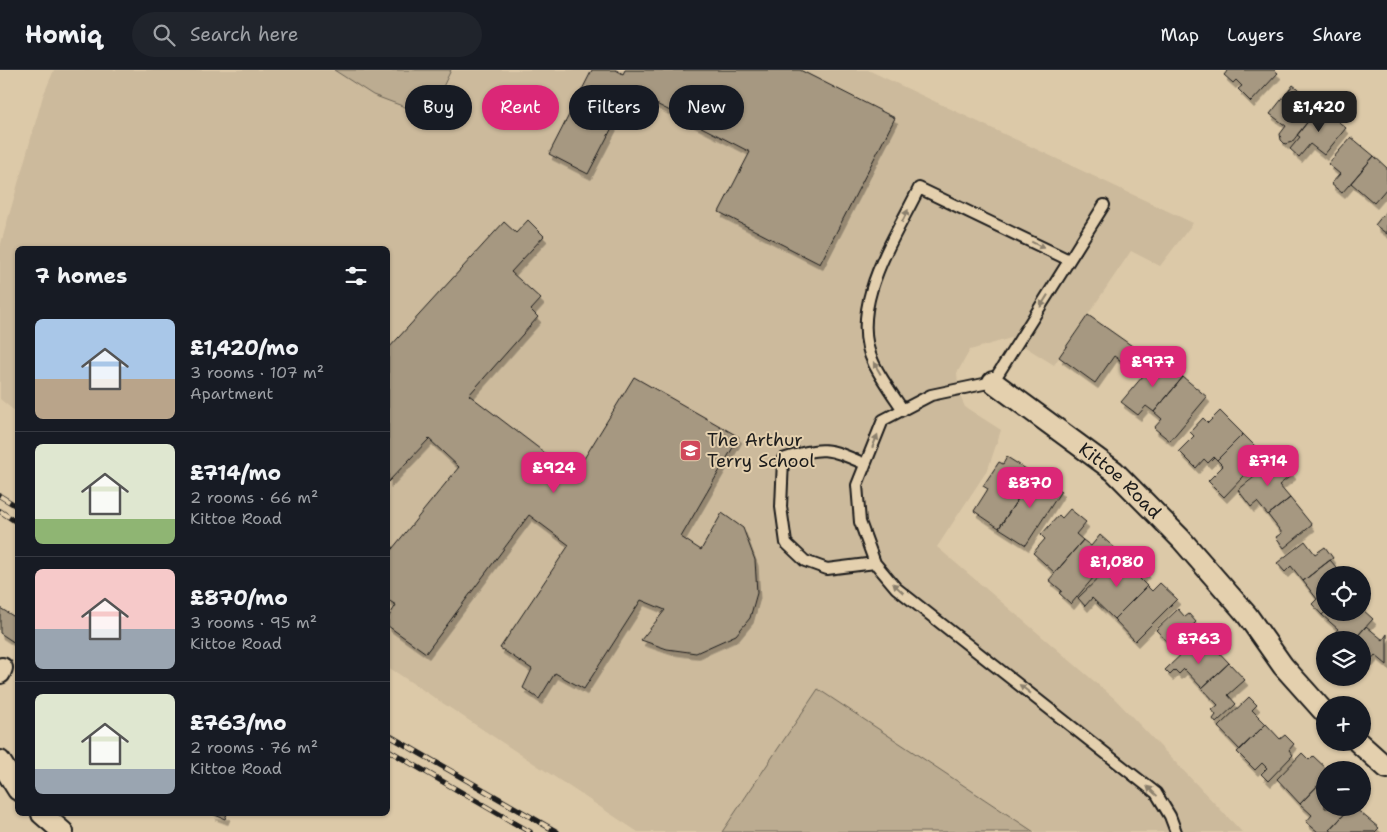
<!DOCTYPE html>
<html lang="en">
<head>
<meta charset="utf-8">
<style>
  :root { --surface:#171b24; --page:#20242c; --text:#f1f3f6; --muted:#9ea1a6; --line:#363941; --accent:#db2777 }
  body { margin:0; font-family:"Shantell Sans",sans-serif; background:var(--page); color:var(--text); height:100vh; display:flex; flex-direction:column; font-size:19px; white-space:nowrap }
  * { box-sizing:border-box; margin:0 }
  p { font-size:16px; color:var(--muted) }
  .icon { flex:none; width:28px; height:28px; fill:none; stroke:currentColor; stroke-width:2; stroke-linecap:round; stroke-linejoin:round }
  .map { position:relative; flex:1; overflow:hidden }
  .drawer { position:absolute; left:15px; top:176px; width:375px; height:570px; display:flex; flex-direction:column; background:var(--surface); border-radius:8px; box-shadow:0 1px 4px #0004 }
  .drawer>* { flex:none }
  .guide { position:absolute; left:405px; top:15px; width:475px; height:45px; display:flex; gap:10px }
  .fabs { position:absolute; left:1316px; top:496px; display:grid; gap:10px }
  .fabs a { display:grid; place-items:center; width:55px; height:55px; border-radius:50%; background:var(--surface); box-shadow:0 1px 4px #0004; font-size:25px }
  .price { position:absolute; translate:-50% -42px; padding:0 11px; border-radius:10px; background:var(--accent); color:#fff; font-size:16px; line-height:32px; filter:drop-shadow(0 1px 2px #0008) }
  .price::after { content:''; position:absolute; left:50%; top:30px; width:15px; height:11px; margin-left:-8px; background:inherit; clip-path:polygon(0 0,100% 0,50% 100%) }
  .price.current { background:#222; color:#fff }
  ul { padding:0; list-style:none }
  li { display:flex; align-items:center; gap:15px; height:125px; padding:0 20px }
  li+li { border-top:1px solid var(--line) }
  li span { display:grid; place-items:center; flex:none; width:140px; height:100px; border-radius:8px; color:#555 }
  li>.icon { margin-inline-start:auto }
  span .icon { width:60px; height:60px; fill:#fffc; stroke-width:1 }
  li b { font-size:21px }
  h2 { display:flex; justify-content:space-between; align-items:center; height:60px; padding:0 20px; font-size:21px }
  .tag { padding:0 18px; border-radius:22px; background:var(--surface); box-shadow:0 1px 4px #0004; font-size:18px; line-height:45px }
  .tag.current { background:var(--accent); color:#fff }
  header { display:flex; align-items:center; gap:30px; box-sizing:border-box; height:70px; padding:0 25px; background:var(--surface); border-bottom:1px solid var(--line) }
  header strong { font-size:24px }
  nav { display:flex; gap:28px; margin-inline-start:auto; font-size:18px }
  .search { width:350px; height:45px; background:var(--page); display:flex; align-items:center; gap:12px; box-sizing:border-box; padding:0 18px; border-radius:28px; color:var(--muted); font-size:19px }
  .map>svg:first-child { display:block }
</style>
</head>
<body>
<header>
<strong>Homiq</strong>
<div class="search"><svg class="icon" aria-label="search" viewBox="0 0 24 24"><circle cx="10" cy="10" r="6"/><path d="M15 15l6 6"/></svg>Search here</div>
<nav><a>Map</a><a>Layers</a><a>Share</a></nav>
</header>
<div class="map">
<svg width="1387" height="762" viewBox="0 0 1387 762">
  <defs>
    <filter id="shadow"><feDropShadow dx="3" dy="5.5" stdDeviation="0" flood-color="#0004"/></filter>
  </defs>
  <rect width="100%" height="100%" fill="#dcc9a8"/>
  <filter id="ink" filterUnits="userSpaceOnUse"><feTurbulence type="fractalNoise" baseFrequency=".02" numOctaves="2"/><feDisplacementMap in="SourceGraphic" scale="10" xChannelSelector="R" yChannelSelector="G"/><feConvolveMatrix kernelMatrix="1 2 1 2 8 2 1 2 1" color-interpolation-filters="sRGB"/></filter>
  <g filter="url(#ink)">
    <path fill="#ccba9c" d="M54,0H868L1193,153L1160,196L1131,181L1054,295L1011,268L970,280L957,303L959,324L965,337L1001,360L988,399L937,477L1115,629L1242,762H638L388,597V179H18L17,343L0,329V177L43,26Z"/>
    <path fill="#bcac91" stroke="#6c6456" d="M334,0H451L429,46L373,25Z
      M818,619L1034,762H722Z"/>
    <path fill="#a69881" stroke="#1c1c1c" filter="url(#shadow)" d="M592,0H616L623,4L625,0H800L895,48L820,194L719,142L750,82L631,21L588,104L549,84Z
      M1228,0H1274L1278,3L1251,32L1238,19L1242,16L1236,10L1233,13L1224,5Z
      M1293,15L1320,36L1292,72L1285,74L1281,70L1280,64L1286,56L1270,44Z
      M1320,36L1346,58L1324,85L1310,74L1299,87L1290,79L1300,67L1297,65Z
      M1351,67L1374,86L1342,123L1331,114L1340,104L1328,94Z
      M1374,86L1387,98V118L1374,133L1351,113Z
      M1387,140V164L1375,155Z
      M528,150L544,166L511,202L541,229L531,240L538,247L469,325L574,405L634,307L739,367L681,467L701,480L722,443L743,458L755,490L757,523L750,548L736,565L696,583L667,579L641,570L665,540L641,530L584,619L555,603L539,629L523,618L532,599L500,578L569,475L529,445L426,583L388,556V548L396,535L388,530V484L459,397L429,369L388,412V279L504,152L516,163Z
      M1088,245L1145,285L1134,300L1114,286L1095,313L1059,287Z
      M1159,287L1183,307L1154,342L1146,336L1138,345L1121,332Z
      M1183,307L1207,327L1170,371L1154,358L1162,349L1154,342Z
      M1220,341L1243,364L1217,390L1214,387L1208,393L1204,389L1196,398L1179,381L1194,366L1190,362L1203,348L1208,353Z
      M1243,364L1264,385L1224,427L1208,411L1223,396L1217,390Z
      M1007,387L1034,404L999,458L974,441L988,419L983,416L999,392L1003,394Z
      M1279,387L1293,404L1279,415L1290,428L1268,445L1257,432L1251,437L1238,420Z
      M1034,404L1061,421L1026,475L999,458Z
      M1290,428L1312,455L1284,478L1276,467L1282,463L1268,445Z
      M1070,439L1086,452L1076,464L1083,470L1055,503L1033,483L1045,469L1041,465L1059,445L1062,448Z
      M1100,465L1117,480L1071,534L1059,523L1062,521L1049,510L1083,470L1091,476Z
      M1305,471L1315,484L1325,477L1333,488L1303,511L1291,496L1285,502L1277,493Z
      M1131,486L1147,502L1140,509L1147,516L1114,549L1092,528L1085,536L1078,528L1113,494L1118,499Z
      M1330,490L1343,505H1325V542L1322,545L1312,534L1317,529L1303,511Z
      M1160,513L1177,529L1135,571L1114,549L1147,516L1152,521Z
      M0,538L18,549V575L0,563Z
      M1178,539L1185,547L1189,544L1196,552L1190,558L1199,567L1180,585L1156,560Z
      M1362,539L1373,549L1354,570H1328L1338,559L1322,545L1325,542H1362Z
      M1366,556L1383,570L1387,564V595L1375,585L1362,600V570H1354Z
      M1191,575L1202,587L1213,576L1229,593L1202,618L1184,599L1179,604L1175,600L1170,605L1165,600Z
      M1229,593L1245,610L1228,625L1236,634L1216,653L1213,649L1216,645L1212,640L1218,635L1202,618Z
      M1249,627L1257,635L1252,640L1266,654L1240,680L1218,657Z
      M1266,654L1280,669L1285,665L1294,674L1289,680L1293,685L1268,711L1261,704L1267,698L1262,693L1255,700L1237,682Z
      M1302,683L1309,690L1313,686L1328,700H1325V708L1300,734L1277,709Z
      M1324,709L1325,738H1350L1328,762H1318L1306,752L1312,745L1300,734Z
      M1350,738H1355L1379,758L1375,762H1333L1330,760Z
      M212,744H227L225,749Z"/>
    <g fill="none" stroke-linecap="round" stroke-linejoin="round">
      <defs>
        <path id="service" d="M1104,135L993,312L931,325L883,350L857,415L860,452L875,493L896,518L1156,723L1170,746L1176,762
          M903,340C893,325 882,310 874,294C846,238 895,168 919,118L1069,190
          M865,394C826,377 824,376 783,389L781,437L786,473L805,491L827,499L875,493"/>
        <g id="minor">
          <path id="s1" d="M993,312L1114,401L1181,469L1247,545L1283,596L1325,643"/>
          <path d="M0,603L2,598"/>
          <path d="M1358,672L1387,698"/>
          <path d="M0,691L18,720"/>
          <path d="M42,744L63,762"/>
        </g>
      </defs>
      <use href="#service" stroke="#1c1c1c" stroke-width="14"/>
      <use href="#minor" stroke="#1c1c1c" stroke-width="24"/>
      <use href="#service" stroke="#e4d0ae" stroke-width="10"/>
      <use href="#minor" stroke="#e4d0ae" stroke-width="20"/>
      <defs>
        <path id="rail" d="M0,426L18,437
          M0,441L18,453
          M388,665L557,762
          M388,680L530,762"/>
      </defs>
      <use href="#rail" stroke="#1c1c1c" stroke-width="5.5"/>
      <use href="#rail" stroke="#e4d0ae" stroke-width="4" stroke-dasharray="11" stroke-linecap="butt"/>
    </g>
    <defs><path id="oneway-solid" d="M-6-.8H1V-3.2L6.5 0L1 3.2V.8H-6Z" transform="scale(1.25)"/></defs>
    <g fill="#8a7f6c">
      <use href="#oneway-solid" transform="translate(905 146) rotate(-64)"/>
      <use href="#oneway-solid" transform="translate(1038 175) rotate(26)"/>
      <use href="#oneway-solid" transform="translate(1044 231) rotate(122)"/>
      <use href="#oneway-solid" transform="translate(877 298) rotate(-120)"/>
      <use href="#oneway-solid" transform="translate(875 371) rotate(-68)"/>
      <use href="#oneway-solid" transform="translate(898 518) rotate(-137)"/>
      <use href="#oneway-solid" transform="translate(1025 619) rotate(-142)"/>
      <use href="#oneway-solid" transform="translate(1152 721) rotate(-137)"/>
    </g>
  </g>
  <defs>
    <symbol id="school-square" viewBox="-11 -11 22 22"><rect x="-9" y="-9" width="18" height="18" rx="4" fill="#d1495b" stroke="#e4d0ae"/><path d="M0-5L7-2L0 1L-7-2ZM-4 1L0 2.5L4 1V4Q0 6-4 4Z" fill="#fff"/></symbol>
  </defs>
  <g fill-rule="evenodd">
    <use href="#school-square" x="678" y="368" width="25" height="25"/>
  </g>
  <g text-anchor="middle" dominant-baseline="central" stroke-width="4" stroke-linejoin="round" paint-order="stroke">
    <g font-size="18" fill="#1c1c1c" stroke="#e4d0ae" text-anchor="start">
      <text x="707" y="370">The Arthur<tspan x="707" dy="21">Terry School</tspan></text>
    </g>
    <g font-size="18" fill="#1c1c1c" stroke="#e4d0ae">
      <text stroke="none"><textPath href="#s1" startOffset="161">Kittoe Road</textPath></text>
    </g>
  </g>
</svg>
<div class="fabs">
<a><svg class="icon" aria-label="locate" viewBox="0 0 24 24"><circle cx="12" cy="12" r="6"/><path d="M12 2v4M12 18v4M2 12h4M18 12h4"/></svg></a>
<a><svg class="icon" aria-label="layers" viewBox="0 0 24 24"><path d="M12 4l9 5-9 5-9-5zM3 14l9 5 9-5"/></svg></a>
<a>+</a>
<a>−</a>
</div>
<b class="price current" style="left:1319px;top:63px">£1,420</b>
<b class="price" style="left:1153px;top:318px">£977</b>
<b class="price" style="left:1268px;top:417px">£714</b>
<b class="price" style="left:554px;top:424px">£924</b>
<b class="price" style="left:1030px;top:439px">£870</b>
<b class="price" style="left:1117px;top:518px">£1,080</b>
<b class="price" style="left:1199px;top:595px">£763</b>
<div class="guide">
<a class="tag">Buy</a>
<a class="tag current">Rent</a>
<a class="tag">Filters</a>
<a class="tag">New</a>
</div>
<section class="drawer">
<h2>7 homes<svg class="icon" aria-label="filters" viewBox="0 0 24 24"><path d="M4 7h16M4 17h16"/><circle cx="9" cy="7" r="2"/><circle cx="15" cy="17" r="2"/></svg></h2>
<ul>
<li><span style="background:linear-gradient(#a9c7e8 60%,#b9a48a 0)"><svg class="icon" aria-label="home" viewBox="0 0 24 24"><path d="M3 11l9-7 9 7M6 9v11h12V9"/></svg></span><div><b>£1,420/mo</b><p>3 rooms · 107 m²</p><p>Apartment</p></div></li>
<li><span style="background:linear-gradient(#dfe7d0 75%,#8fb573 0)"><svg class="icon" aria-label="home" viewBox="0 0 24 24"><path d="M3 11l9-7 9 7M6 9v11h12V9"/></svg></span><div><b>£714/mo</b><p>2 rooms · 66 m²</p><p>Kittoe Road</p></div></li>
<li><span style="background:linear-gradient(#f6c9c9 60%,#9aa5b1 0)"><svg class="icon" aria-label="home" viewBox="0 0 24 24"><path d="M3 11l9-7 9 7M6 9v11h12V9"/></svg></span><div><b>£870/mo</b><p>3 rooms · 95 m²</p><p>Kittoe Road</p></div></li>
<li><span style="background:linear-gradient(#dfe7d0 75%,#9aa5b1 0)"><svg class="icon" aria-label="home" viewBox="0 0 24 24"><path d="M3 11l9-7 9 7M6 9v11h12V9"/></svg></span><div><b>£763/mo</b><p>2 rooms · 76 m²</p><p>Kittoe Road</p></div></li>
</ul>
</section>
</div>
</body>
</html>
